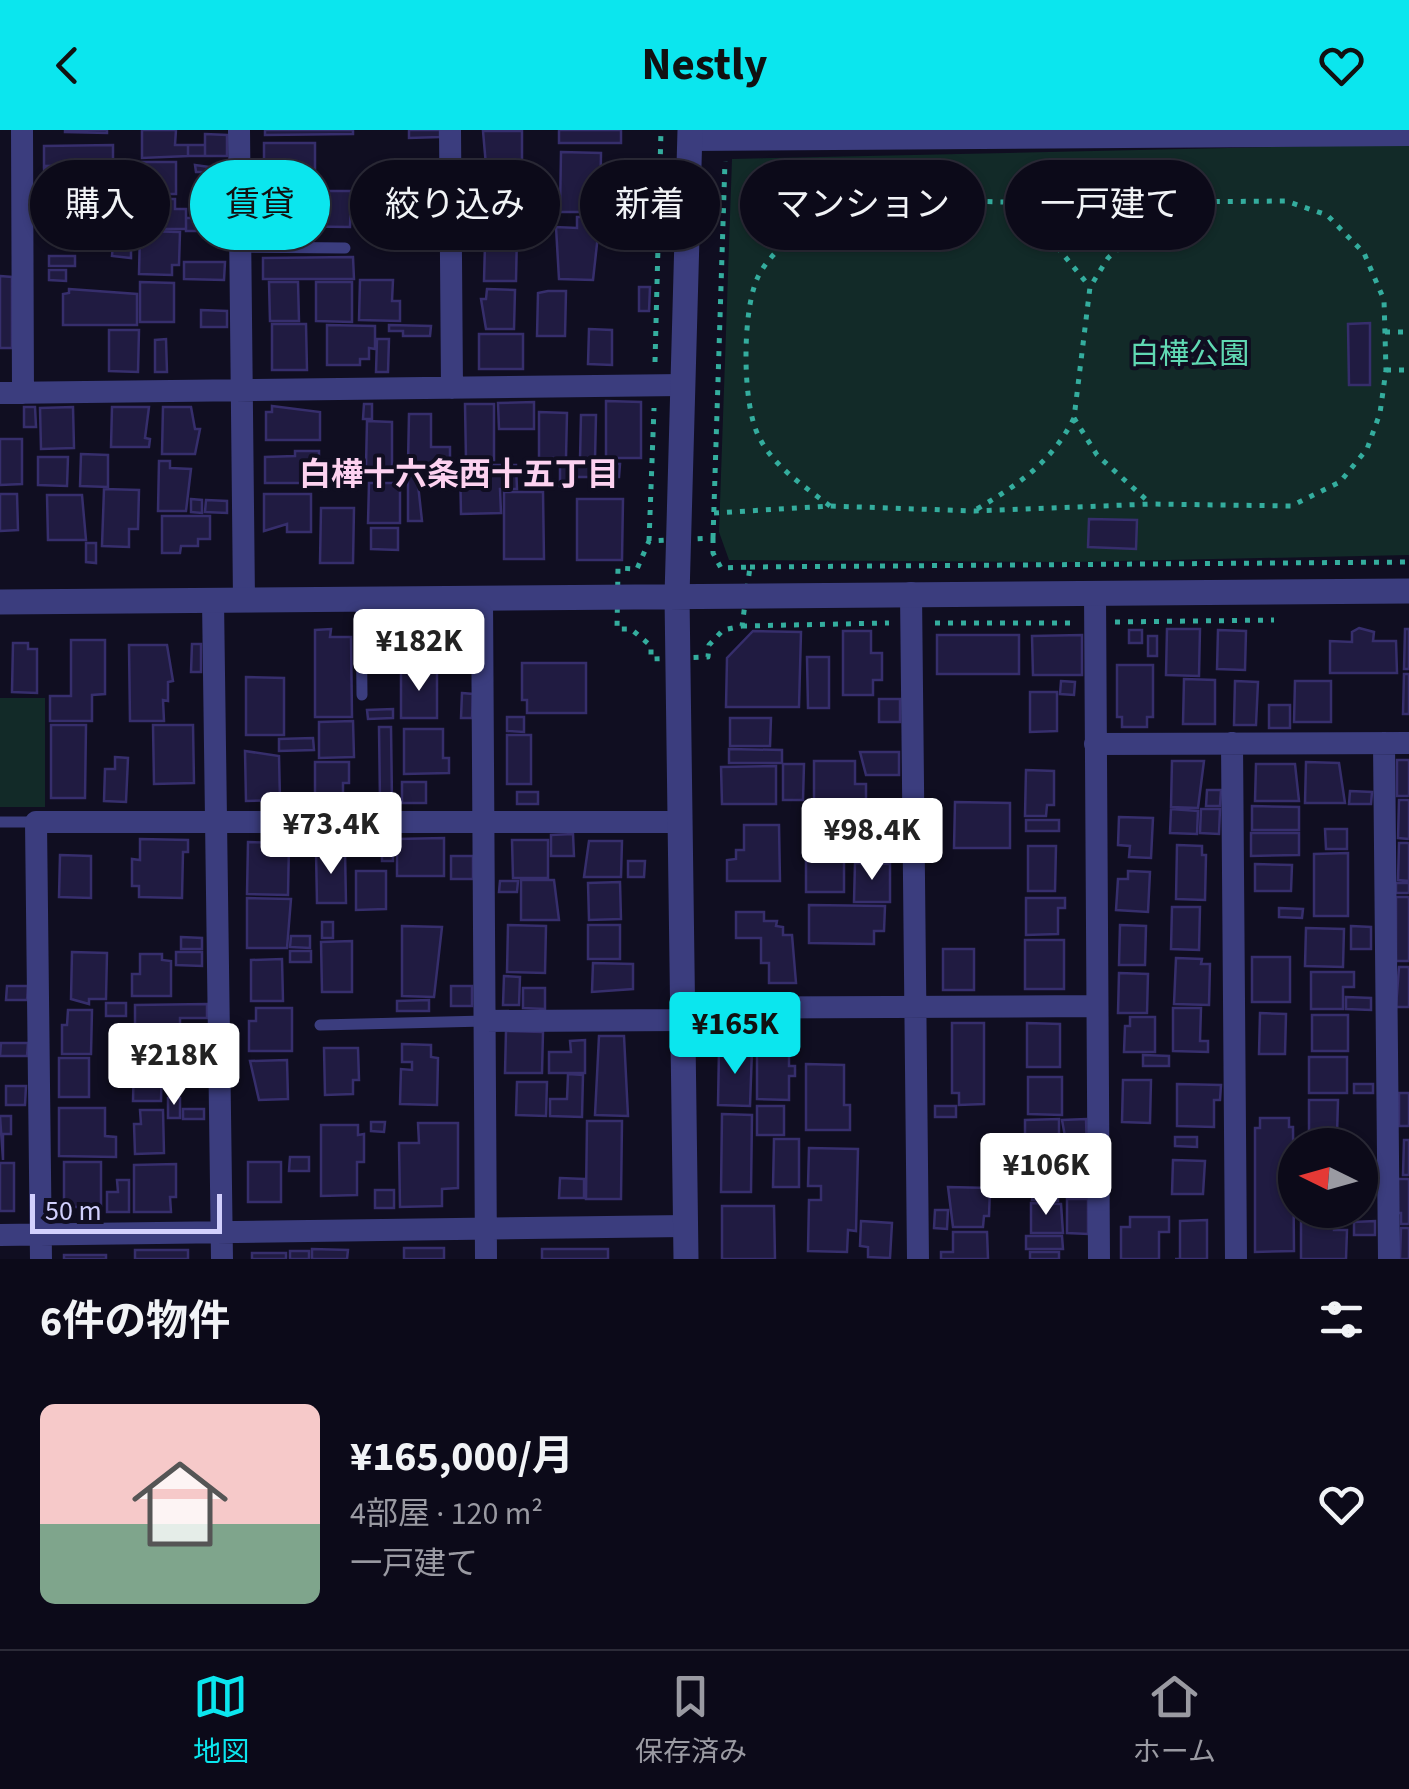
<!DOCTYPE html>
<html lang="ja">
<head>
<meta charset="utf-8">
<style>
  :root { --surface:#0c0a19; --page:#151322; --text:#f1f3f6; --muted:#9a9aa2; --line:#2c2b38; --accent:#0be6ee }
  body { margin:0; font-family:"Source Sans 3","Noto Sans JP",sans-serif; background:var(--page); color:var(--text); height:100vh; display:flex; flex-direction:column; font-size:38px; white-space:nowrap }
  * { box-sizing:border-box; margin:0 }
  p { font-size:32px; color:var(--muted) }
  .icon { flex:none; width:55px; height:55px; fill:none; stroke:currentColor; stroke-width:2; stroke-linecap:round; stroke-linejoin:round }
  .map { position:relative; height:1129px; overflow:hidden }
  .sheet { display:flex; flex-direction:column; background:var(--surface); flex:1 }
  .sheet>* { flex:none }
  .hud { position:absolute; left:30px; top:30px; width:1350px; height:90px; display:flex; gap:20px }
  .needle { width:65px; rotate:275deg }
  .fabs { position:absolute; left:1278px; top:998px; display:grid; gap:20px }
  .fabs a { display:grid; place-items:center; width:100px; height:100px; border-radius:50%; background:var(--surface); box-shadow:0 2px 8px #0004,0 0 0 2px var(--line); font-size:50px }
  .scale { position:absolute; left:30px; bottom:25px; width:192px; box-sizing:border-box; padding-left:10px; border:5px solid #d2d0fd; border-top:0; font-size:28px; line-height:35px; white-space:nowrap; color:#d2d0fd; -webkit-text-stroke:8px #100e21; paint-order:stroke }
  .price { position:absolute; translate:-50% -85px; padding:0 22px; border-radius:10px; background:#fff; color:#222; font-size:32px; line-height:65px; filter:drop-shadow(0 2px 5px #0008) }
  .price::after { content:''; position:absolute; left:50%; top:60px; width:30px; height:22px; margin-left:-15px; background:inherit; clip-path:polygon(0 0,100% 0,50% 100%) }
  .price.active { background:var(--accent); color:#111 }
  ul { padding:0; list-style:none }
  li { display:flex; align-items:center; gap:30px; height:250px; padding:0 40px }
  li+li { border-top:2px solid var(--line) }
  li span { display:grid; place-items:center; flex:none; width:280px; height:200px; border-radius:15px; color:#555 }
  li>.icon { margin-inline-start:auto }
  span .icon { width:120px; height:120px; fill:#fffc; stroke-width:1 }
  li b { font-size:42px }
  h2 { display:flex; justify-content:space-between; align-items:center; height:120px; padding:0 40px; font-size:42px }
  .pill { padding:0 35px; border-radius:45px; background:var(--surface); box-shadow:0 2px 8px #0004,0 0 0 2px var(--line); font-size:35px; line-height:90px }
  .pill.active { background:var(--accent); color:#111 }
  header { display:flex; justify-content:space-between; align-items:center; height:130px; padding:0 40px; background:var(--accent); color:#111; font-size:45px; font-weight:700 }
  .tab-bar { display:flex; justify-content:space-around; align-items:center; height:140px; border-top:2px solid var(--line); background:var(--surface); font-size:28px; color:var(--muted) }
  .tab-bar a { display:grid; justify-items:center; gap:5px }
  .tab-bar .active { color:var(--accent) }
  .map>svg:first-child { display:block }
</style>
</head>
<body>
<header><svg class="icon" aria-label="back" viewBox="0 0 24 24"><path d="M15 5l-7 7 7 7"/></svg>Nestly<svg class="icon" aria-label="heart" viewBox="0 0 24 24"><path d="M12 20l-8-8c-3-5 5-10 8-4 3-6 11-1 8 4z"/></svg></header>
<div class="map">
<svg width="1409" height="1129" viewBox="0 0 1409 1129">
  <rect width="100%" height="100%" fill="#100e21"/>
  <path fill="#122a28" d="M1409,14V425L1074,432L729,430L719,402L732,29Z
    M0,568H45V677H0Z"/>
  <path fill="#201b41" stroke="#362e6c" stroke-width="2.5" d="M65,0H107V3L65,2Z
    M142,0H176L175,15H188V26L142,28Z
    M265,0H353V4L265,5Z
    M409,0H440V7L409,8Z
    M559,0H621V13H559Z
    M483,1H522V48L487,47Z
    M205,4L227,5V26H205Z
    M264,13H315V54H272V38H264Z
    M113,15V35L44,36V16Z
    M188,15H205V26H188Z
    M561,22L601,23L600,82H560Z
    M142,32H176V64H142Z
    M195,35L224,39V68H204L203,42H196Z
    M113,37L114,58L45,59L44,38Z
    M265,61H351L350,97L265,96Z
    M142,69H175V79H186V99H142Z
    M577,87H600L593,150L559,149L556,97L577,98Z
    M186,88H226V101H186Z
    M140,101L180,102L179,135H172V145L139,144Z
    M475,102L517,103L516,151H484L485,114H475Z
    M113,114L131,115V128L112,126Z
    M49,126H75V136H49Z
    M353,127L354,149H263V128Z
    M184,132H225L224,150L184,149Z
    M49,140H66V151L49,150Z
    M0,146L12,147V218H0Z
    M360,150H393L392,171H400V191L359,190Z
    M140,152L174,153V192H140Z
    M269,152H298L299,191H270Z
    M316,152H352V192L316,191Z
    M639,157H650L649,181H639Z
    M69,159L137,164V195H63V164L69,163Z
    M487,159L515,160L514,199H486L481,169H486Z
    M548,161H566L565,206H537L538,163Z
    M201,180L227,181V197H201Z
    M1370,193V255H1349L1348,194Z
    M272,194H306L307,240H272Z
    M327,195L375,196V219L369,218V229H360V235H327Z
    M389,195L431,196L430,206H403V201H389Z
    M589,199L612,200V235L588,234Z
    M109,200H139L138,242L109,241Z
    M479,204H523V239H479Z
    M166,209L167,242H155V210Z
    M377,209H389L388,242H376Z
    M606,271L641,272V328H606Z
    M534,272V299H499L498,273Z
    M364,274H372V289H363Z
    M465,274H494V330H466Z
    M272,276L320,282V310H266V282H272Z
    M24,277H35L36,297H24Z
    M73,277L74,318L41,319L40,278Z
    M112,277H149L145,308L150,309L149,317H111Z
    M163,277H191L195,299H200L195,324H162Z
    M539,282L567,283L566,328H539Z
    M409,284H431V317H450V334H408Z
    M581,285H596L595,329H580Z
    M367,291L392,292V337L366,336Z
    M0,309H22V354L0,355Z
    M295,321H319V353H265V327L295,326Z
    M81,324L108,325V357L80,356Z
    M38,327H68L67,356L38,355Z
    M159,331H170V338L191,339L186,381H158Z
    M576,333L620,334L619,347H576Z
    M460,335H516L517,359H500L501,383L461,384Z
    M560,335H571V356H560Z
    M408,344L417,345L422,391H408Z
    M369,353H400V393H368Z
    M104,359L139,360L138,399H129V417L102,416Z
    M504,362H543L544,429H504Z
    M0,364H17L18,400L0,401Z
    M264,364H311V402H287V394L264,401Z
    M47,365H82L86,410H48Z
    M191,369L202,370V383L191,382Z
    M577,369H623L622,430H577Z
    M206,370L227,371V383L205,382Z
    M321,378H354L353,433H320Z
    M162,386H210V409H198V416H181L180,423H162Z
    M1089,389L1137,390L1136,419L1088,417Z
    M371,398H398V420L371,419Z
    M86,413H96V433L86,432Z
    M1359,498L1374,502L1373,511H1396L1397,543H1330V511L1352,512V502Z
    M331,499L330,507H351L352,587H315V500Z
    M1167,499H1200L1199,546L1166,545Z
    M1405,499H1409V539H1404Z
    M1129,500H1142V513H1129Z
    M1218,500L1246,501L1245,540L1217,539Z
    M753,501L801,502L799,577H726L727,528Z
    M843,501H871V523H882V550H873V565H843Z
    M452,503L453,536L403,537V504Z
    M937,505H1019V544H937Z
    M1082,505V545H1033L1032,506Z
    M1148,506H1157V526H1148Z
    M71,510H105V564L92,565V591H50V566H71Z
    M13,513H28V519H37V563L12,562Z
    M192,514H201V542H191Z
    M129,515H167L173,551L168,552V571L163,570L164,591H130Z
    M807,527H829V578H808Z
    M522,533H586V583H527V570H522Z
    M1117,535H1153V587H1147V597H1122V587H1117Z
    M401,541H437V588H401Z
    M1404,544H1409V584H1403Z
    M246,547L284,548V605H246Z
    M1184,549L1215,550V594H1183Z
    M1061,551L1075,552L1074,565L1060,564Z
    M1235,551L1258,552L1256,595H1234Z
    M1295,551H1331V592H1294Z
    M1030,562H1057V601L1030,602Z
    M462,563L473,564L472,588H461Z
    M879,569H900V592H879Z
    M1269,575H1290V598H1269Z
    M393,579V588L368,589L367,580Z
    M507,587H524V602L507,601Z
    M730,588H771L770,616H730Z
    M353,591L354,627L319,628V592Z
    M51,595H86L85,668H51Z
    M153,595H193L194,653L154,654Z
    M379,597H391L392,671H380Z
    M404,599H443V628H449V643L404,644Z
    M507,605H531V654H507Z
    M313,608L314,620L279,621V609Z
    M729,619L782,620V633H729Z
    M245,621L279,626L280,670L246,671Z
    M860,622H899V645H866Z
    M115,627L128,628L126,672L104,671L105,639H115Z
    M1397,630H1409V666H1397Z
    M814,631H855V654H866V671H814Z
    M1172,631H1204L1198,678L1171,677Z
    M315,632H349V653H343V668H315Z
    M1306,632L1339,633L1345,673H1305Z
    M783,634H804L803,670H783Z
    M1256,634H1295L1299,671H1255Z
    M776,636V674H722L721,637Z
    M1026,640L1054,641V675H1047L1046,686H1025Z
    M402,652H426V673H402Z
    M1207,660H1221L1220,676H1206Z
    M1350,661L1372,662L1371,674H1349Z
    M517,662H538V674H517Z
    M1399,670H1409V709L1398,708Z
    M955,672L1010,673V718H954Z
    M1252,676L1299,677V700H1252Z
    M1171,679L1198,681L1197,704L1170,703Z
    M1201,679H1220L1219,704L1200,703Z
    M1119,687L1153,688L1151,728L1129,727L1130,716L1118,715Z
    M1026,690H1059V701H1026Z
    M744,695H779L780,751H727V730L736,729V720H744Z
    M806,696H855L854,719H844V762H806Z
    M1325,699H1347V719H1326Z
    M1251,703H1299V725L1251,726Z
    M573,704L574,726H551V705Z
    M444,708V746H397V709Z
    M140,709L188,710V722H183L182,768L139,767V756H132V729L140,730Z
    M382,709H393V731H382Z
    M512,710H548V748H513Z
    M589,711H622L621,747H584Z
    M248,712L289,713L288,765L247,764Z
    M1399,713H1409V751L1398,750Z
    M1177,715L1202,716V725H1206L1205,770L1176,769Z
    M1028,716H1056L1055,761H1028Z
    M345,720L346,773H317L316,721Z
    M1348,723V786H1314V724Z
    M60,725L91,726V768L59,767Z
    M451,726H473V749H451Z
    M628,731H645L644,747H628Z
    M855,733L890,734V772H854Z
    M1255,734L1292,735L1291,761H1255Z
    M356,741H386V779L356,780Z
    M1128,741L1150,742L1148,782L1116,780L1118,749H1128Z
    M521,750H554L559,790H521Z
    M500,751H518L517,762H499Z
    M620,752L621,789L589,790L588,753Z
    M1396,753H1409V763H1396Z
    M1396,767H1409V831H1396Z
    M247,768L291,769L287,818H247Z
    M1026,768H1065V778H1058V804L1026,805Z
    M809,775L885,776L884,801H874V814L809,813Z
    M1172,777H1200L1199,820L1171,819Z
    M1279,778L1303,779L1302,788L1279,787Z
    M736,782H764V791H777L776,796L783,797V805H792L796,853H769V833H761V808H736Z
    M322,792H333V808H322Z
    M508,795L546,796L545,843L507,842Z
    M588,795H620V829H588Z
    M1120,795L1146,796L1145,835H1119Z
    M402,796L442,797L434,867L402,866Z
    M1351,796L1371,797V819H1351Z
    M1306,798L1344,799L1343,837L1305,836Z
    M291,806H310V818L290,817Z
    M181,807L202,808V819H181Z
    M1025,810H1064V859H1025Z
    M352,811V862H322L321,812Z
    M943,819H974V860H943Z
    M290,821H311V832H290Z
    M72,822L107,823L106,869H89V874L71,869Z
    M176,822H202V836L176,835Z
    M140,824H162V830L171,831V866H132V844H140Z
    M1252,827H1290V872H1252Z
    M1176,828L1202,829L1201,834H1210L1209,875L1174,874Z
    M282,829L283,871H251V830Z
    M593,833L633,834V859L592,862Z
    M1399,837H1409V877H1396Z
    M1311,842H1354V857H1343V879H1311Z
    M1119,843L1148,844L1147,883H1118Z
    M504,846L520,847L519,875H503Z
    M7,856H28L27,870H6Z
    M451,856H472V876H451Z
    M523,858H545V879L523,878Z
    M1346,867L1371,868V880L1346,879Z
    M429,870V881H397V871Z
    M106,873H126V886H106Z
    M207,874V888H180V922H135V875Z
    M256,878H292V921H249V891H256Z
    M1173,878H1201L1200,911H1208V922L1173,921Z
    M68,880H92L91,924H62V895H67Z
    M1260,883L1286,884L1285,924H1259Z
    M1312,885H1348V921H1312Z
    M1130,887H1155V922H1124L1125,896H1130Z
    M952,893H984V974L959,975V963H952Z
    M1027,893L1060,894V937H1027Z
    M765,894L798,895V913H765Z
    M506,901L543,902L542,943H505Z
    M599,906H624L628,986L595,985Z
    M585,910V943H549V922H571L570,911Z
    M1,913H28L27,926H0Z
    M402,914L431,915V927L438,928L437,975L400,974L401,939L412,940V932H402Z
    M757,916L789,917V936H795V946H789V970L757,969Z
    M324,918H358L359,950H353V964L325,965Z
    M719,919L752,920L750,976L718,975Z
    M1143,925L1169,926V936H1143Z
    M184,926H204V937H185Z
    M1309,927H1347V963H1309Z
    M59,928H89V967H59Z
    M134,929H162L161,971H133Z
    M287,930L288,969L259,970L250,931Z
    M806,934L844,935V975H850V1000H806Z
    M568,944L583,945L582,987L550,986V969H567Z
    M1028,947H1062V985L1028,984Z
    M1123,950H1151L1150,993L1122,992Z
    M517,952H547L546,986L516,985Z
    M1177,954L1221,955L1220,970H1214V997L1177,996Z
    M1354,954H1373V963H1354Z
    M6,956H26L25,975H6Z
    M1399,963H1409V996H1399Z
    M168,968H180V988H168Z
    M1309,970H1338L1337,1005H1309Z
    M757,976H784V1005H757Z
    M935,976H956V987H935Z
    M59,978H105V1006L116,1007V1027L59,1026Z
    M183,979H204V989H183Z
    M140,980H163L164,1023L135,1024L134,994H141Z
    M722,984L752,985L751,1062H721Z
    M0,986H11V1004H3V1030Z
    M1260,988H1289V997H1293L1294,1121L1255,1122V998H1260Z
    M1059,989V1030H1025V990Z
    M1086,989L1087,1023H1068L1062,990Z
    M587,991H622L621,1069H586Z
    M371,992H385L384,1002L371,1001Z
    M418,993H458V1058L442,1059V1076L400,1077L399,1013H419Z
    M321,995H358V1005L364,1004V1032H357V1065L321,1066Z
    M1175,1007H1197V1017L1175,1016Z
    M774,1009H799V1057H773Z
    M1404,1010H1409V1045H1403Z
    M1310,1011H1346V1015H1310Z
    M809,1018L858,1019L856,1101L848,1100L847,1122L808,1121L809,1070H821V1056H808Z
    M290,1027H309V1041H289Z
    M1173,1030L1205,1031L1203,1064H1172Z
    M64,1032H101V1077H64Z
    M248,1032H281V1072H248Z
    M0,1033H14V1081H0Z
    M1036,1033H1075V1048L1058,1049V1071L1032,1070Z
    M176,1034V1067H170L171,1082H134V1035Z
    M560,1048L584,1049V1068H559Z
    M1360,1048H1374V1061H1360Z
    M1396,1049H1409V1094H1401V1083H1396Z
    M117,1050H129V1082H107V1062H118Z
    M948,1057L990,1058L989,1086H984L983,1097H953Z
    M375,1060H394V1078H375Z
    M1067,1069H1088V1104L1067,1103Z
    M1031,1073L1061,1074L1063,1103H1031Z
    M722,1076H774L775,1129H722Z
    M935,1080H948L947,1099L934,1098Z
    M1313,1080H1345L1346,1087L1313,1088Z
    M1130,1087H1169V1102H1159V1129H1121V1097H1130Z
    M1207,1090V1129H1175H1180V1091Z
    M1301,1090L1334,1091V1100H1347L1346,1129H1301Z
    M861,1091L892,1093L890,1128L868,1127V1117L860,1116Z
    M1375,1091V1105H1354V1092Z
    M1401,1098H1409V1129H1400Z
    M953,1102H987L988,1129H941V1122H953Z
    M1026,1106H1062L1063,1119H1026Z
    M404,1118H444V1129H404Z
    M312,1119L348,1120L347,1129H312Z
    M542,1119H608V1129H542Z
    M135,1120H188V1129H135Z
    M290,1121H309V1129H290Z
    M1030,1122H1059V1129H1030Z
    M252,1123H286V1129H252Z
    M64,1125H106V1129H64Z"/>
  <g fill="none" stroke-linecap="round" stroke-linejoin="round">
    <path stroke="#34ad9e" stroke-width="5" stroke-dasharray="5 8" stroke-linecap="butt" d="M1089,30V72
      M1020,72H1168
      M1385,202H1409
      M655,232L661,0
      M1386,240H1409
      M830,376C804,356 774,337 759,307C742,275 742,184 757,149C766,127 801,96 822,86C874,61 962,73 1020,72L1090,157
      M977,379C1019,354 1052,332 1074,288
      M714,383L830,376L975,381L1151,374L1291,376L1340,352L1367,319L1380,283L1386,240L1384,170L1364,123L1327,85L1286,71L1171,72L1108,128L1090,157L1074,288L1097,325L1151,374
      M713,408V423L721,438L750,437L742,496L723,500L709,515L708,527L651,529V516L631,499H617L618,438L637,439L649,411Z
      M713,408L725,31
      M649,411L654,278
      M750,437L1409,432
      M1115,492L1274,490
      M935,493H1074
      M742,496L889,493"/>
    <path stroke="#3b3d7e" stroke-width="11" d="M241,117L345,118
      M361,469L362,565
      M0,692H36
      M320,895L485,891"/>
    <path stroke="#3b3d7e" stroke-width="22" d="M22,0L23,263
      M239,0L244,470
      M450,0L452,258
      M689,10L1409,5
      M0,263L683,255
      M911,463L918,1129
      M1095,463L1099,1129
      M482,468L486,1129
      M213,470L222,1129
      M1232,613L1236,1129
      M1384,613L1389,1129
      M1095,614L1409,613
      M683,878L1096,876
      M485,891L683,890
      M0,1105L685,1096
      M41,1129L36,692H680"/>
    <path stroke="#3b3d7e" stroke-width="25" d="M0,472L1409,461
      M686,1129L677,466L690,0"/>
  </g>
  <g text-anchor="middle" dominant-baseline="central" stroke-width="8" stroke-linejoin="round" paint-order="stroke">
    <g font-size="30" fill="#60d9b3" stroke="#100e21">
      <text x="1189" y="224">白樺公園</text>
    </g>
    <g font-size="32" font-weight="bold" fill="#fdd2f0" stroke="#100e21">
      <text x="459" y="345">白樺十六条西十五丁目</text>
    </g>
  </g>
</svg>
<div class="fabs">
<a><svg class="needle" viewBox="-14 -14 28 28"><path d="M0-13l5 13h-10z" fill="#e53935"/><path d="M0 13l5-13h-10z" fill="#9a9aa2"/></svg></a>
</div>
<div class="scale">50 m</div>
<b class="price" style="left:419px;top:564px">¥182K</b>
<b class="price" style="left:331px;top:747px">¥73.4K</b>
<b class="price" style="left:872px;top:753px">¥98.4K</b>
<b class="price active" style="left:735px;top:947px">¥165K</b>
<b class="price" style="left:174px;top:978px">¥218K</b>
<b class="price" style="left:1046px;top:1088px">¥106K</b>
<div class="hud">
<a class="pill">購入</a>
<a class="pill active">賃貸</a>
<a class="pill">絞り込み</a>
<a class="pill">新着</a>
<a class="pill">マンション</a>
<a class="pill">一戸建て</a>
</div>
</div>
<section class="sheet">
<h2>6件の物件<svg class="icon" aria-label="filters" viewBox="0 0 24 24"><path d="M4 7h16M4 17h16"/><circle cx="9" cy="7" r="2"/><circle cx="15" cy="17" r="2"/></svg></h2>
<ul>
<li><span style="background:linear-gradient(#f6c9c9 60%,#7fa58c 0)"><svg class="icon" aria-label="home" viewBox="0 0 24 24"><path d="M3 11l9-7 9 7M6 9v11h12V9"/></svg></span><div><b>¥165,000/月</b><p>4部屋 · 120 m²</p><p>一戸建て</p></div><svg class="icon" aria-label="heart" viewBox="0 0 24 24"><path d="M12 20l-8-8c-3-5 5-10 8-4 3-6 11-1 8 4z"/></svg></li>
</ul>
</section>
<nav class="tab-bar">
<a class="active"><svg class="icon" aria-label="map" viewBox="0 0 24 24"><path d="M3 6l6-2 6 2 6-2v14l-6 2-6-2-6 2zM9 4v14M15 6v14"/></svg>地図</a>
<a><svg class="icon" aria-label="saved" viewBox="0 0 24 24"><path d="M7 4h10v16l-5-4-5 4z"/></svg>保存済み</a>
<a><svg class="icon" aria-label="home" viewBox="0 0 24 24"><path d="M3 11l9-7 9 7M6 9v11h12V9"/></svg>ホーム</a>
</nav>
</body>
</html>
